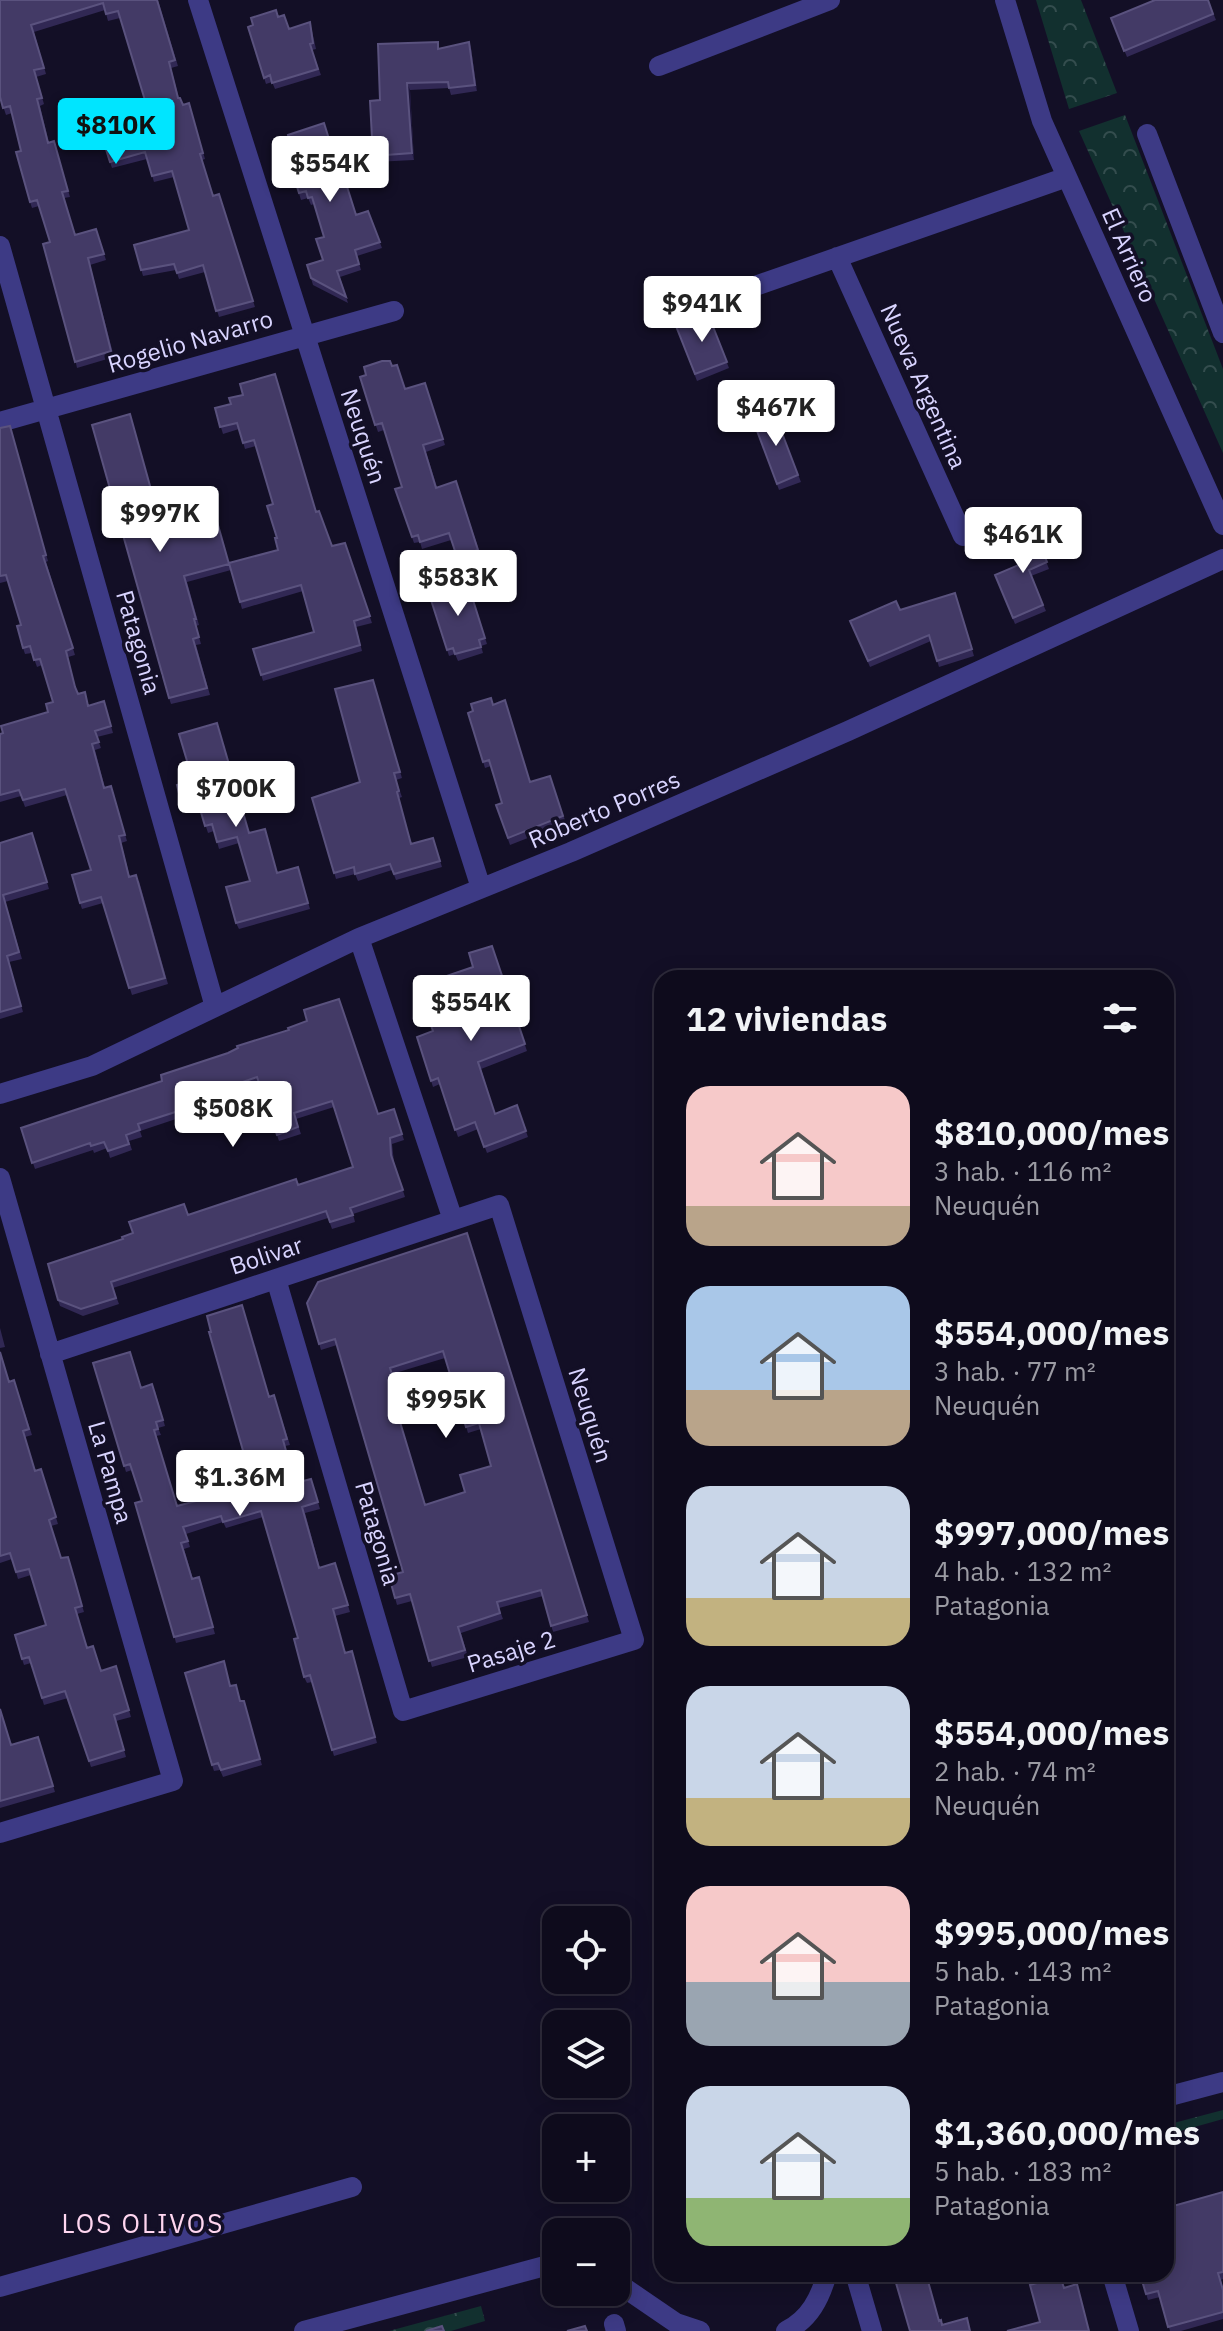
<!DOCTYPE html>
<html lang="es">
<head>
<meta charset="utf-8">
<style>
  :root { --surface:#0e0b1c; --page:#1c1929; --text:#f1f3f6; --muted:#9b9ba3; --line:#2e2b3b; --accent:#00e5ff }
  body { margin:0; font-family:"IBM Plex Sans",sans-serif; background:var(--page); color:var(--text); height:100vh; display:flex; flex-direction:column; font-size:30px; white-space:nowrap }
  * { box-sizing:border-box; margin:0 }
  p { font-size:26px; color:var(--muted) }
  .icon { flex:none; width:44px; height:44px; fill:none; stroke:currentColor; stroke-width:2; stroke-linecap:round; stroke-linejoin:round }
  .map { position:relative; flex:1; overflow:hidden }
  .sheet { position:absolute; left:654px; top:970px; width:520px; height:1312px; display:flex; flex-direction:column; background:var(--surface); border-radius:24px; box-shadow:0 4px 20px #0003,0 0 0 2px var(--line) }
  .sheet>* { flex:none }
  .controls { position:absolute; left:542px; top:1906px; display:grid; gap:16px }
  .controls a { display:grid; place-items:center; width:88px; height:88px; border-radius:16px; background:var(--surface); box-shadow:0 4px 20px #0003,0 0 0 2px var(--line); font-size:40px }
  .price { position:absolute; translate:-50% -68px; padding:0 18px; border-radius:8px; background:#fff; color:#222; font-size:26px; line-height:52px; filter:drop-shadow(0 2px 4px #0008) }
  .price::after { content:''; position:absolute; left:50%; top:48px; width:24px; height:18px; margin-left:-12px; background:inherit; clip-path:polygon(0 0,100% 0,50% 100%) }
  .price.current { background:var(--accent); color:#111 }
  ul { padding:0; list-style:none }
  li { display:flex; align-items:center; gap:24px; height:200px; padding:0 32px }
  li span { display:grid; place-items:center; flex:none; width:224px; height:160px; border-radius:24px; color:#555 }
  li>.icon { margin-inline-start:auto }
  span .icon { width:96px; height:96px; fill:#fffc; stroke-width:1 }
  li b { font-size:34px }
  h2 { display:flex; justify-content:space-between; align-items:center; height:96px; padding:0 32px; font-size:34px }
  .map>svg:first-child { display:block }
</style>
</head>
<body>
<div class="map">
<svg width="1223" height="2331" viewBox="0 0 1223 2331">
  <defs>
    <pattern id="forest-crowns" width="20" height="18" patternUnits="userSpaceOnUse" patternTransform="scale(2)"><rect width="20" height="18" fill="#12302f"/><path d="M2 6a3 3 0 1 1 6 0M12 15a3 3 0 1 1 6 0" fill="none" stroke="#344d4e"/></pattern>
  </defs>
  <rect width="100%" height="100%" fill="#130f26"/>
  <path fill="url(#forest-crowns)" d="M1036,0H1081L1117,93L1069,109Z
    M1125,115L1223,369V453L1079,131Z
    M1223,2110V2119L1166,2135V2125Z
    M481,2306L485,2321L451,2331H389Z"/>
  <g fill="none" stroke-linecap="round" stroke-linejoin="round">
    <path stroke="#3d3a85" stroke-width="20" d="M198,0L481,888
      M1005,0L1042,121L1223,525
      M659,66L830,0
      M1147,134L1223,333
      M0,246L215,1007
      M837,257L963,536
      M741,291L1067,177
      M0,422L394,311
      M359,938L453,1220
      M0,1094L92,1066L359,938L571,852L848,731L1223,559
      M0,1178L173,1781L0,1833
      M50,1354L499,1205L634,1640L403,1711L276,1279
      M1166,2097L1223,2082
      M1112,2274L1129,2331
      M857,2280L872,2331
      M616,2282L676,2323L700,2331
      M0,2287L352,2187
      M614,2324L616,2331
      M304,2331L556,2263
      M786,2331C810,2319 820,2298 827,2274"/>
  </g>
  <path fill="#312854" fill-rule="evenodd" d="M0,0H158L178,66L171,68L179,98L183,105L189,103L205,159L202,160L213,196L219,194L255,307L219,317L205,272L179,279L176,270L143,276L134,245L189,230L174,177L154,182L147,159L112,168L110,162L147,107L120,18L108,21L105,10L34,32L46,74L36,77L44,104L40,106L49,143L54,141L70,197L64,198L75,235L96,229L106,260L90,265L114,357L77,368L50,242L39,206L32,208L30,202L21,151L12,113L6,115L0,97Z
    M1208,0L1216,20L1127,57L1111,18Z
    M279,17L289,29L310,22L316,49L312,50L321,75L275,89L272,82L266,84L248,27Z
    M469,42L471,48L477,91L451,95L449,88L410,90L414,160L375,162L373,156L380,100L440,48Z
    M284,145L334,155L350,150L358,176L345,180L356,214L368,211L382,248L357,256L361,270L340,277L348,303L313,285L307,265L323,260L324,237L314,204L311,205L308,198L301,200Z
    M708,314L729,368L697,381L676,326Z
    M360,377L405,389L425,383L445,445L426,452L437,487L456,481L481,556L459,563L451,540L422,549L420,542L414,543L395,489L402,487L384,430L378,432Z
    M231,404L316,512L332,546L345,543L372,623L356,627L362,651L263,681L253,649L314,632L303,591L242,609L231,570L187,582L199,625L196,626L201,644L196,645L210,695L171,704L169,698L153,493L178,523L230,563L278,550L273,504L256,446L245,449L239,429L223,434L215,408Z
    M774,412L801,482L779,490L753,420Z
    M10,426L48,561L46,562L75,655L68,657L76,691L89,706L104,701L113,733L97,737L101,748L95,750L105,788L111,786L127,841L121,843L130,877L139,881L168,984L132,995L103,903L82,909L80,903L91,870L67,795L25,807L21,796L0,802V734L48,712L53,702L42,665L37,667L32,653L25,654L23,648L21,625L8,581L0,583V428Z
    M1033,527L1049,569L1031,576L1046,611L1015,624L995,575L1021,564Z
    M467,581L487,644L481,646L483,653L458,661L455,654L449,656L431,600L437,598Z
    M955,593L974,656L939,667L931,641L870,667L850,621L900,610Z
    M373,680L402,778L396,780L402,797L399,798L411,844L433,838L442,867L396,880L392,870L358,881L355,874L336,879L312,798L360,782Z
    M493,704L530,782L550,776L566,823L510,845L496,805L502,803L491,766L485,768L468,713Z
    M177,785L249,833L278,873L298,867L310,909L239,929L236,923L250,881L239,843L219,849L214,831L208,833L200,808L185,812Z
    M32,833L49,889L5,902L22,959L9,962L23,1012L0,1019V843Z
    M492,946L527,1051L481,1069L495,1114L517,1105L528,1137L487,1153L478,1129L458,1137L440,1084L433,1087L417,1037L433,1031L473,967Z
    M228,1053L378,1114L394,1109L404,1140L392,1144L394,1162L405,1197L353,1214L355,1222L332,1229L328,1218L113,1288L119,1304L83,1316L60,1306L58,1300L123,1239L188,1215L298,1185L353,1167L334,1107L296,1119L301,1134L279,1141L259,1083L222,1097L224,1103L140,1131L142,1137L129,1141L132,1150L110,1158L107,1148L94,1153L93,1150L35,1169L21,1128L162,1081Z
    M467,1233L589,1622L553,1632L543,1596L499,1608L503,1619L461,1633L468,1657L432,1667L412,1601L397,1605L389,1576L403,1572L337,1345L321,1350L307,1303ZM445,1358L468,1433L481,1429L491,1466L465,1492L425,1505L396,1409L402,1407L392,1374Z
    M0,1328L5,1347L0,1348Z
    M0,1351L9,1382L14,1380L32,1435L25,1437L35,1471L41,1469L58,1524L51,1526L61,1558L68,1557L84,1612L77,1614L87,1648L101,1671L116,1666L131,1717L116,1721L126,1757L91,1767L68,1698L44,1705L31,1663L24,1665L22,1659L46,1625L31,1575L18,1579L12,1559L0,1563Z
    M93,1363L141,1388L155,1391L165,1426L158,1428L161,1435L156,1436L177,1506L215,1496L250,1475L269,1397L274,1395L290,1445L285,1446L295,1483L313,1485L320,1509L305,1513L320,1568L335,1563L350,1612L335,1616L345,1653L354,1657L377,1743L334,1756L312,1682L307,1683L304,1677L298,1638L263,1517L226,1528L223,1522L186,1534L190,1547L184,1549L193,1579L201,1584L215,1634L176,1643L142,1501L132,1470L126,1472Z
    M231,1686L241,1701L262,1765L223,1777L220,1770L214,1771L212,1765Z
    M0,1708L11,1745L38,1737L55,1792L0,1808Z
    M1223,2192V2279L1221,2280L1223,2288V2319L1181,2331H1170L1160,2297L1148,2300L1140,2274Z"/>
  <path fill="#1d163a" d="M469,42L471,48L477,91L475,85Z
    M407,83L410,90L414,160L412,153Z"/>
  <path fill="#433a66" stroke="#5a527e" stroke-width="2" fill-rule="evenodd" d="M0,0H157L175,60L169,62L178,98H180L183,105L189,103L203,153L200,154L213,196L219,194L253,301L216,311L203,265L177,273L174,264L141,270L134,245L189,230L172,171L152,176L145,152L110,162L97,121L147,107L118,11L106,14L103,3L31,25L44,68L34,70L42,98L37,99L48,143L54,141L68,191L62,192L75,235L96,229L104,254L88,258L111,351L75,362L43,244L50,242L37,200L30,202L16,152L21,151L10,106L3,108L0,97Z
    M1155,0H1208L1213,14L1124,51L1111,18Z
    M276,10L278,17L284,15L289,29L310,22L313,43L310,44L318,69L272,83L270,75L264,78L248,27L253,25L251,18Z
    M438,42V49L469,42L475,85L449,88L448,82L407,83L412,153L373,156L370,101L380,100L378,44Z
    M324,123L334,155L350,150L356,170L343,174L356,215L368,211L380,242L355,250L359,264L337,271L346,297L311,278L307,265L323,260L316,239L324,237L312,197L308,198L306,191L299,193L284,145L290,143L288,135Z
    M708,314L727,362L695,374L676,326Z
    M382,361H390L392,366L397,365L405,389L425,383L443,439L423,445L436,488L456,481L478,550L457,557L449,533L420,542L418,535L412,537L395,489L402,487L382,423L375,425L360,377L366,375L364,367Z
    M275,374L316,512L319,511L332,546L345,543L370,616L354,621L360,645L261,675L253,649L314,632L301,585L240,602L229,563L278,550L275,538H277L267,506L273,504L254,440L243,443L237,423L220,427L215,408L231,404L229,398L243,395L240,384Z
    M774,412L798,475L777,484L753,420Z
    M130,414L152,493L168,489L178,523L214,511L229,564L184,576L196,619H194L199,637L193,639L207,688L169,698L92,425Z
    M10,426L46,555L43,556L73,648L66,651L75,687L78,694L85,692L88,706L104,701L111,726L95,731L99,742L92,744L104,788L111,786L125,835L119,836L129,877L136,875L165,978L129,988L101,897L80,903L72,875L91,870L65,789L23,800L19,790L0,795V734L3,733L1,726L48,712L46,704L53,702L40,659L34,660L30,646L23,648L17,626L21,625L6,575L0,576V428Z
    M1033,527L1047,562L1029,570L1043,605L1013,618L995,575L1021,564L1010,536Z
    M467,581L485,638L479,640L481,647L455,654L453,648L447,650L431,600L437,598L435,590Z
    M955,593L972,649L937,661L929,635L868,661L850,621L896,601L900,610Z
    M373,680L400,772L394,773L399,791L397,792L411,844L433,838L440,861L394,874L390,864L355,874L354,867L334,873L312,798L360,782L335,689Z
    M491,698L493,705L505,700L530,782L550,776L563,816L508,838L496,805L502,803L489,760L483,762L468,713L473,711L471,704Z
    M217,723L249,833L265,829L277,873L298,867L308,903L236,923L226,887L250,881L237,837L217,842L212,824L205,826L198,802L182,806L177,785L193,781L179,734Z
    M32,833L47,882L3,895L19,952L7,956L21,1006L0,1012V843Z
    M492,946L525,1044L478,1062L495,1114L517,1105L526,1131L484,1147L475,1122L455,1130L438,1078L431,1081L417,1037L433,1031L417,986L473,967L469,953Z
    M339,999L378,1114L394,1109L402,1134L390,1138L391,1155L403,1190L350,1208L353,1215L330,1222L326,1211L111,1282L116,1298L81,1309L58,1300L48,1264L123,1239L122,1237L133,1233L129,1222L184,1204L188,1215L296,1179L298,1185L353,1167L332,1101L294,1113L298,1127L277,1135L257,1077L220,1090L222,1097L138,1124L140,1130L126,1135L129,1144L108,1151L104,1142L91,1146L90,1143L32,1163L21,1128L162,1081L161,1075L228,1053L238,1048L237,1046L289,1030L288,1028L307,1021L304,1010Z
    M467,1233L587,1615L551,1626L541,1590L497,1602L500,1613L458,1627L465,1650L429,1661L410,1594L395,1598L389,1576L403,1572L335,1339L319,1344L307,1303L318,1282ZM443,1351L466,1427L479,1423L491,1466L460,1475L465,1492L425,1505L394,1402L400,1401L390,1368Z
    M242,1305L269,1397L274,1395L287,1439L283,1440L295,1483L311,1479L318,1502L302,1507L319,1568L335,1563L348,1605L333,1609L345,1653L352,1651L375,1737L332,1750L310,1675L304,1677L294,1639L298,1638L261,1511L223,1522L221,1516L183,1527L188,1541L181,1543L192,1579L199,1577L213,1627L174,1637L135,1503L142,1501L130,1464L124,1466L93,1363L130,1352L141,1388L152,1384L163,1420L156,1422L158,1429L154,1430L177,1506L215,1496L212,1485L250,1475L209,1332H211L207,1316Z
    M0,1352L9,1382L14,1380L29,1429L23,1431L35,1471L41,1469L56,1517L49,1520L61,1558L68,1557L75,1581L82,1606L75,1608L87,1648L93,1646L101,1671L116,1666L129,1710L114,1715L124,1750L89,1761L65,1691L42,1698L29,1657L22,1659L15,1635L46,1625L29,1569L16,1572L10,1553L0,1556Z
    M224,1661L230,1686L236,1685L240,1701H244L260,1759L221,1770L218,1763L212,1765L185,1673Z
    M0,1709L11,1745L38,1737L53,1786L0,1801Z
    M662,1896V1917L659,1918L654,1898Z
    M1223,2192V2272L1218,2273L1223,2290V2312L1168,2327L1158,2291L1146,2294L1140,2274H1166V2208Z
    M926,2274L939,2321L941,2320L942,2325L967,2318L970,2331H910L896,2283Z
    M1060,2276L1064,2288L1077,2284L1089,2331H1007L1040,2322L1030,2285Z
    M442,2326L444,2331H426Z
    M585,2326L587,2331H567Z"/>
  <g text-anchor="middle" dominant-baseline="central" stroke-width="7" stroke-linejoin="round" paint-order="stroke">
    <g font-size="24" fill="#d9d4ff" stroke="#130f26">
      <text transform="translate(1130 255) rotate(66)">El Arriero</text>
      <text transform="translate(190 341) rotate(-16)">Rogelio Navarro</text>
      <text transform="translate(924 386) rotate(66)">Nueva Argentina</text>
      <text transform="translate(364 436) rotate(72)">Neuquén</text>
      <text transform="translate(139 642) rotate(74)">Patagonia</text>
      <text transform="translate(604 809) rotate(-23)">Roberto Porres</text>
      <text transform="translate(266 1255) rotate(-18)">Bolivar</text>
      <text transform="translate(591 1415) rotate(73)">Neuquén</text>
      <text transform="translate(111 1472) rotate(74)">La Pampa</text>
      <text transform="translate(378 1533) rotate(74)">Patagonia</text>
      <text transform="translate(511 1651) rotate(-17)">Pasaje 2</text>
    </g>
    <g font-size="26" letter-spacing="2" fill="#ffd6f0" stroke="#130f26">
      <text x="143" y="2223">LOS OLIVOS</text>
    </g>
  </g>
</svg>
<div class="controls">
<a><svg class="icon" aria-label="locate" viewBox="0 0 24 24"><circle cx="12" cy="12" r="6"/><path d="M12 2v4M12 18v4M2 12h4M18 12h4"/></svg></a>
<a><svg class="icon" aria-label="layers" viewBox="0 0 24 24"><path d="M12 4l9 5-9 5-9-5zM3 14l9 5 9-5"/></svg></a>
<a>+</a>
<a>−</a>
</div>
<b class="price current" style="left:116px;top:166px">$810K</b>
<b class="price" style="left:330px;top:204px">$554K</b>
<b class="price" style="left:702px;top:344px">$941K</b>
<b class="price" style="left:776px;top:448px">$467K</b>
<b class="price" style="left:160px;top:554px">$997K</b>
<b class="price" style="left:1023px;top:575px">$461K</b>
<b class="price" style="left:458px;top:618px">$583K</b>
<b class="price" style="left:236px;top:829px">$700K</b>
<b class="price" style="left:471px;top:1043px">$554K</b>
<b class="price" style="left:233px;top:1149px">$508K</b>
<b class="price" style="left:446px;top:1440px">$995K</b>
<b class="price" style="left:240px;top:1518px">$1.36M</b>
<section class="sheet">
<h2>12 viviendas<svg class="icon" aria-label="filters" viewBox="0 0 24 24"><path d="M4 7h16M4 17h16"/><circle cx="9" cy="7" r="2"/><circle cx="15" cy="17" r="2"/></svg></h2>
<ul>
<li><span style="background:linear-gradient(#f6c9c9 75%,#b9a48a 0)"><svg class="icon" aria-label="home" viewBox="0 0 24 24"><path d="M3 11l9-7 9 7M6 9v11h12V9"/></svg></span><div><b>$810,000/mes</b><p>3 hab. · 116 m²</p><p>Neuquén</p></div></li>
<li><span style="background:linear-gradient(#a9c7e8 65%,#b9a48a 0)"><svg class="icon" aria-label="home" viewBox="0 0 24 24"><path d="M3 11l9-7 9 7M6 9v11h12V9"/></svg></span><div><b>$554,000/mes</b><p>3 hab. · 77 m²</p><p>Neuquén</p></div></li>
<li><span style="background:linear-gradient(#c9d6e8 70%,#c2b280 0)"><svg class="icon" aria-label="home" viewBox="0 0 24 24"><path d="M3 11l9-7 9 7M6 9v11h12V9"/></svg></span><div><b>$997,000/mes</b><p>4 hab. · 132 m²</p><p>Patagonia</p></div></li>
<li><span style="background:linear-gradient(#c9d6e8 70%,#c2b280 0)"><svg class="icon" aria-label="home" viewBox="0 0 24 24"><path d="M3 11l9-7 9 7M6 9v11h12V9"/></svg></span><div><b>$554,000/mes</b><p>2 hab. · 74 m²</p><p>Neuquén</p></div></li>
<li><span style="background:linear-gradient(#f6c9c9 60%,#9aa5b1 0)"><svg class="icon" aria-label="home" viewBox="0 0 24 24"><path d="M3 11l9-7 9 7M6 9v11h12V9"/></svg></span><div><b>$995,000/mes</b><p>5 hab. · 143 m²</p><p>Patagonia</p></div></li>
<li><span style="background:linear-gradient(#c9d6e8 70%,#8fb573 0)"><svg class="icon" aria-label="home" viewBox="0 0 24 24"><path d="M3 11l9-7 9 7M6 9v11h12V9"/></svg></span><div><b>$1,360,000/mes</b><p>5 hab. · 183 m²</p><p>Patagonia</p></div></li>
</ul>
</section>
</div>
</body>
</html>
